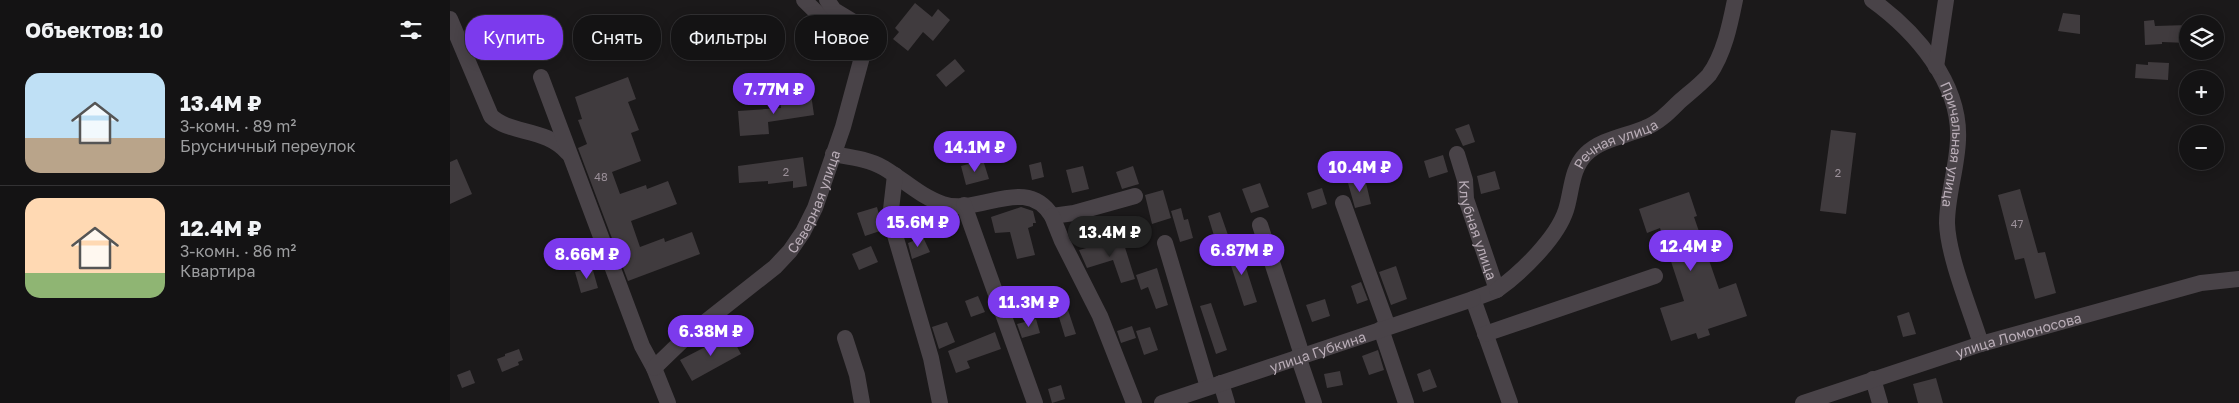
<!DOCTYPE html>
<html lang="ru">
<head>
<meta charset="utf-8">
<style>
  :root { --surface:#141314; --page:#1d1c1d; --text:#f1f3f6; --muted:#9d9ea0; --line:#333234; --accent:#7c3aed }
  body { margin:0; font-family:"Golos Text",sans-serif; background:var(--page); color:var(--text); height:100vh; display:flex; flex-direction:column; font-size:19px; white-space:nowrap }
  * { box-sizing:border-box; margin:0 }
  p { font-size:16px; color:var(--muted) }
  .icon { flex:none; width:28px; height:28px; fill:none; stroke:currentColor; stroke-width:2; stroke-linecap:round; stroke-linejoin:round }
  .map { position:relative; flex:1; overflow:hidden }
  .side { display:flex; flex-direction:column; background:var(--surface); width:450px }
  .side>* { flex:none }
  .banner { position:absolute; left:15px; top:15px; width:475px; height:45px; display:flex; gap:10px }
  .tools { position:absolute; left:1729px; top:15px; display:grid; gap:10px }
  .tools a { display:grid; place-items:center; width:45px; height:45px; border-radius:50%; background:var(--surface); box-shadow:0 2px 12px #0003,0 0 0 1px var(--line); font-size:25px }
  .price { position:absolute; translate:-50% -42px; padding:0 11px; border-radius:18px; background:var(--accent); color:#fff; font-size:16px; line-height:32px; filter:drop-shadow(0 1px 2px #0008) }
  .price::after { content:''; position:absolute; left:50%; top:30px; width:15px; height:11px; margin-left:-8px; background:inherit; clip-path:polygon(0 0,100% 0,50% 100%) }
  .price.on { background:#222; color:#fff }
  ul { padding:0; list-style:none }
  li { display:flex; align-items:center; gap:15px; height:125px; padding:0 25px }
  li+li { border-top:1px solid var(--line) }
  li span { display:grid; place-items:center; flex:none; width:140px; height:100px; border-radius:15px; color:#555 }
  li>.icon { margin-inline-start:auto }
  span .icon { width:60px; height:60px; fill:#fffc; stroke-width:1 }
  li b { font-size:21px }
  h2 { display:flex; justify-content:space-between; align-items:center; height:60px; padding:0 25px; font-size:21px }
  .pill { padding:0 18px; border-radius:20px; background:var(--surface); box-shadow:0 2px 12px #0003,0 0 0 1px var(--line); font-size:18px; line-height:45px }
  .pill.on { background:var(--accent); color:#fff }
  main { display:flex; flex:1; min-height:0 }
  .map>svg:first-child { display:block }
</style>
</head>
<body>
<main>
<section class="side">
<h2>Объектов: 10<svg class="icon" aria-label="filters" viewBox="0 0 24 24"><path d="M4 7h16M4 17h16"/><circle cx="9" cy="7" r="2"/><circle cx="15" cy="17" r="2"/></svg></h2>
<ul>
<li><span style="background:linear-gradient(#bfe0f5 65%,#b9a48a 0)"><svg class="icon" aria-label="home" viewBox="0 0 24 24"><path d="M3 11l9-7 9 7M6 9v11h12V9"/></svg></span><div><b>13.4M ₽</b><p>3-комн. · 89 m²</p><p>Брусничный переулок</p></div></li>
<li><span style="background:linear-gradient(#ffd9b3 75%,#8fb573 0)"><svg class="icon" aria-label="home" viewBox="0 0 24 24"><path d="M3 11l9-7 9 7M6 9v11h12V9"/></svg></span><div><b>12.4M ₽</b><p>3-комн. · 86 m²</p><p>Квартира</p></div></li>
</ul>
</section>
<div class="map">
<svg width="1789" height="403" viewBox="0 0 1789 403">
  <rect width="100%" height="100%" fill="#1b191a"/>
  <path fill="#403b3e" d="M465,3L482,17L488,9L500,20L483,41L473,32L458,51L443,39L449,32L445,28Z
    M1613,13L1630,15V34L1608,31Z
    M1704,20L1705,26L1738,25V43L1712,42V44L1695,45L1694,21Z
    M505,59L515,71L496,87L486,75Z
    M1698,62L1719,63L1718,80L1685,78L1686,64L1698,65Z
    M178,77L186,99L178,102L189,130L181,133L191,161L162,172L170,194L196,185L197,189L218,181L227,204L181,221L190,247L214,238L215,242L242,232L250,254L178,281L128,148L137,144L128,120L132,119L125,97Z
    M361,94L364,115L318,122L319,134L290,136L288,111L331,108L330,99Z
    M1019,124L1025,142L1013,146L1005,129Z
    M1381,130L1406,133L1396,214L1370,211Z
    M993,155L998,172L979,178L974,161Z
    M353,157L357,186L343,188V181L318,184V181L289,183L288,166Z
    M7,159L22,194L0,204V162Z
    M533,160L539,179L516,185L511,166Z
    M591,162L594,177L582,180L579,165Z
    M633,166L639,189L622,193L616,170Z
    M683,166L689,184L672,189L666,172Z
    M1045,171L1050,189L1031,194L1027,176Z
    M915,179L921,204L905,208L898,183Z
    M810,183L819,207L801,213L792,189Z
    M872,188L877,204L862,209L857,193Z
    M1570,189L1588,253L1595,252L1606,293L1585,299L1574,258L1565,260L1548,195Z
    M713,190L721,218L702,224L695,195Z
    M1239,192L1247,216L1244,217L1269,289L1286,283L1297,316L1258,329L1260,335L1248,339L1246,333L1221,341L1210,308L1234,301L1210,228L1197,233L1189,209Z
    M427,207L433,230L415,236L407,213Z
    M571,207L583,211L586,223H583V226L578,228L585,255L567,259L560,232L545,233L541,217Z
    M731,208L734,220L738,219L743,238L730,242L721,211Z
    M770,212L778,235L765,239L758,216Z
    M473,237L480,252L462,259L458,243Z
    M672,238L685,279L671,283L663,260L637,268L629,250Z
    M421,246L428,262L409,270L402,254Z
    M789,246L807,302L794,306L776,250Z
    M946,266L957,299L941,305L929,272Z
    M142,267L148,288L131,293L125,272Z
    M707,268L718,305L706,309L698,287L691,290L686,275Z
    M911,282L918,300L907,304L901,286Z
    M528,296L535,312L521,317L515,301Z
    M875,299L880,316L862,322L856,305Z
    M761,303L777,350L766,354L750,306Z
    M618,310L626,334L615,337L608,314Z
    M1459,312L1466,334L1453,337L1447,316Z
    M586,319L590,333L572,338L567,324Z
    M497,322L505,342L489,349L482,327Z
    M682,326L686,338L671,343L667,331Z
    M700,327L708,350L694,355L686,331Z
    M545,332L551,349L517,361L520,368L506,373L498,351Z
    M280,334L291,354L242,381L230,360Z
    M69,349L73,360L68,362L69,365L52,372L47,359L55,356V354Z
    M928,350L934,370L919,375L912,356Z
    M980,369L987,387L973,392L967,374Z
    M20,370L25,383L12,388L7,375Z
    M890,371L893,385L877,388L874,374Z
    M1486,378L1493,403H1468L1463,384Z
    M611,385L615,399L602,403L598,389Z"/>
  <g fill="none" stroke-linecap="round" stroke-linejoin="round">
    <g stroke="#494348" stroke-width="16">
      <path d="M354,0L412,57"/>
      <path id="s1" d="M1422,0C1465,31 1511,83 1508,140C1507,168 1497,196 1497,223C1498,257 1521,311 1531,344"/>
      <path d="M0,19L41,116C60,135 96,127 118,153"/>
      <path d="M1486,67L1496,0"/>
      <path d="M91,77L192,346L204,368L218,403"/>
      <path d="M383,154C400,157 419,159 434,168C454,180 471,197 493,204C529,216 576,174 602,216L624,213L685,196"/>
      <path id="s2" d="M1007,154L1015,180L1016,199L1047,290L1023,299L1060,403"/>
      <path d="M445,175L440,218L481,358L490,403"/>
      <path d="M893,203L938,327"/>
      <path d="M514,205L585,403"/>
      <path d="M602,216L612,241L650,316L684,403"/>
      <path d="M810,225L852,355"/>
      <path d="M715,243L758,387"/>
      <path id="s3" d="M1047,290C1071,273 1107,238 1116,210C1122,191 1121,169 1136,154C1151,139 1176,136 1195,128C1208,123 1218,113 1228,103C1238,94 1250,85 1259,75C1274,54 1280,25 1285,0"/>
      <path d="M931,329L956,403"/>
      <path d="M1035,334L1205,276"/>
      <path d="M395,338L407,375L412,403"/>
      <path d="M848,356L864,403"/>
      <path id="s4" d="M204,368L235,338L325,267L340,251L353,232L365,208L393,127L412,57L422,33L384,10L377,0"/>
      <path d="M1423,379L1430,403"/>
      <path d="M771,383L777,403"/>
      <path id="s5" d="M712,403L1023,299"/>
      <path id="s6" d="M1353,403L1531,344L1751,283L1789,279"/>
    </g>
  </g>
  <g text-anchor="middle" dominant-baseline="central" stroke-width="5" stroke-linejoin="round" paint-order="stroke">
    <g font-size="11" fill="#9b9099">
      <text x="336" y="171">2</text>
      <text x="1388" y="172">2</text>
      <text x="151" y="176">48</text>
      <text x="1567" y="223">47</text>
    </g>
    <g font-size="14" fill="#b9adb7" stroke="#161415">
      <text stroke="none"><textPath href="#s3" startOffset="198">Речная улица</textPath></text>
      <text stroke="none"><textPath href="#s1" startOffset="175">Причальная улица</textPath></text>
      <text stroke="none"><textPath href="#s4" startOffset="235">Северная улица</textPath></text>
      <text stroke="none"><textPath href="#s2" startOffset="79">Клубная улица</textPath></text>
      <text stroke="none"><textPath href="#s6" startOffset="226">улица Ломоносова</textPath></text>
      <text stroke="none"><textPath href="#s5" startOffset="164">улица Губкина</textPath></text>
    </g>
  </g>
</svg>
<div class="tools">
<a><svg class="icon" aria-label="layers" viewBox="0 0 24 24"><path d="M12 4l9 5-9 5-9-5zM3 14l9 5 9-5"/></svg></a>
<a>+</a>
<a>−</a>
</div>
<b class="price" style="left:324px;top:115px">7.77M ₽</b>
<b class="price" style="left:525px;top:173px">14.1M ₽</b>
<b class="price" style="left:910px;top:193px">10.4M ₽</b>
<b class="price" style="left:468px;top:248px">15.6M ₽</b>
<b class="price on" style="left:660px;top:258px">13.4M ₽</b>
<b class="price" style="left:1241px;top:272px">12.4M ₽</b>
<b class="price" style="left:792px;top:276px">6.87M ₽</b>
<b class="price" style="left:137px;top:280px">8.66M ₽</b>
<b class="price" style="left:579px;top:328px">11.3M ₽</b>
<b class="price" style="left:261px;top:357px">6.38M ₽</b>
<div class="banner">
<a class="pill on">Купить</a>
<a class="pill">Снять</a>
<a class="pill">Фильтры</a>
<a class="pill">Новое</a>
</div>
</div>
</main>
</body>
</html>
